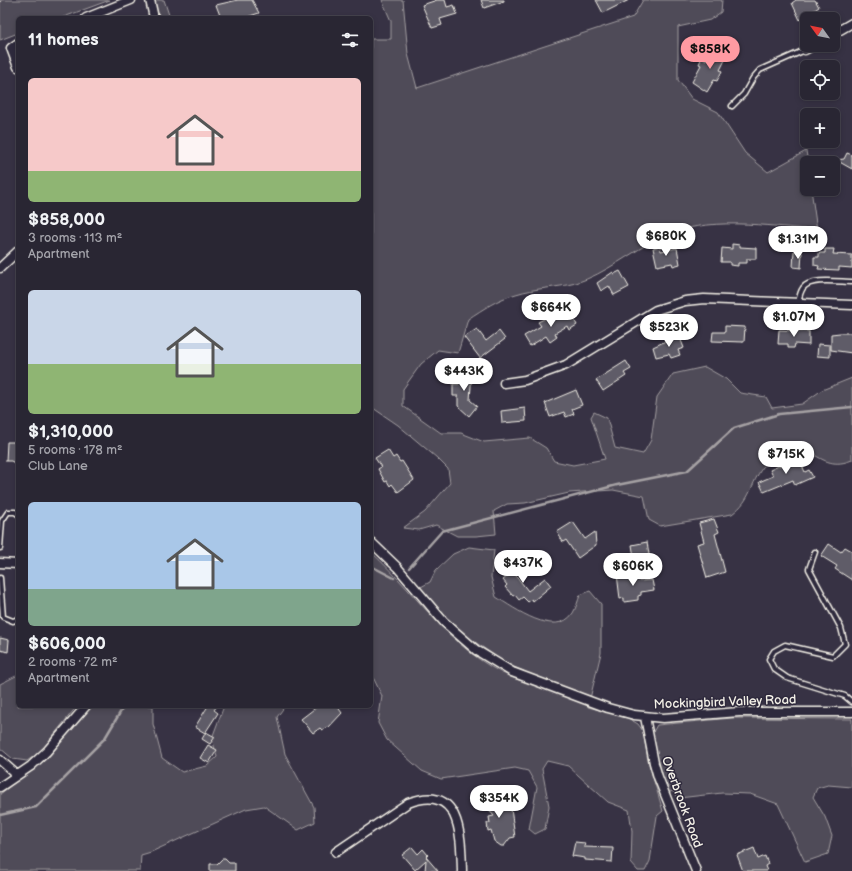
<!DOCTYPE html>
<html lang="en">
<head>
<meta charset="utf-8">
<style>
  :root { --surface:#292633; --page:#312e3b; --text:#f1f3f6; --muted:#a5a5ac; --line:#45434e; --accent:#ff9aa2 }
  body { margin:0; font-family:"Balsamiq Sans",sans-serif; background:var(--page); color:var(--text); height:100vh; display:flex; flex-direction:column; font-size:15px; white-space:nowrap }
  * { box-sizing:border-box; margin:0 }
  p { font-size:13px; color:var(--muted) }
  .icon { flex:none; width:22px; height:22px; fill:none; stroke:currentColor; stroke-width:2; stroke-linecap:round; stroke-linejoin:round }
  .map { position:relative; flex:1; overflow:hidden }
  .panel { position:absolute; left:16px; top:16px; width:357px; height:692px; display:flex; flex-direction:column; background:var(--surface); border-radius:6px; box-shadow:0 2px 6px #0003,0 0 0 1px var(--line) }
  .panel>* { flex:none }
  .needle { width:26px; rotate:303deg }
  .controls { position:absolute; left:800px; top:12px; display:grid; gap:8px }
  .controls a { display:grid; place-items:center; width:40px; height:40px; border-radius:6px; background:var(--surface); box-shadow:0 2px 6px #0003,0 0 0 1px var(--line); font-size:20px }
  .price { position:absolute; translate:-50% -34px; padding:0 9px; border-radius:14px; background:#fff; color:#222; font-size:13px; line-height:26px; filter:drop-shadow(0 1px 2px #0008) }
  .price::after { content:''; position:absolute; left:50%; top:24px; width:12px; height:9px; margin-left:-6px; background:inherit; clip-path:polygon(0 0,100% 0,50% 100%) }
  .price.on { background:var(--accent); color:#111 }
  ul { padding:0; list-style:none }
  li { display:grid; align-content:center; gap:8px; height:212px; padding:0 12px }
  li span { display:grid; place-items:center; height:124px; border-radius:6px; color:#555 }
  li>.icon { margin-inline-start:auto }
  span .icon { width:72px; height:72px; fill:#fffc; stroke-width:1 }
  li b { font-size:17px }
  h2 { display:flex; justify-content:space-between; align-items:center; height:48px; padding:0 12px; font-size:17px }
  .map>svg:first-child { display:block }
</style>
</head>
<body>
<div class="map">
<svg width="852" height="871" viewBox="0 0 852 871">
  <rect width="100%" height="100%" fill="#373244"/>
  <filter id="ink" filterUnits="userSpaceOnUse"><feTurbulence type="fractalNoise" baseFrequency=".025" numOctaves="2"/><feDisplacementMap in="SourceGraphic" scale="8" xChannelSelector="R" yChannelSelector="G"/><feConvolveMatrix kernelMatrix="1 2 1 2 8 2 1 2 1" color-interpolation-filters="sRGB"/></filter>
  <g filter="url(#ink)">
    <path fill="#504b59" stroke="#a29ea0" d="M0,0H110L61,18H18V33L0,40Z
      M154,0H164L170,18H159Z
      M382,0H403L408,54L417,88L633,17L643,0H722L721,12L710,20L678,27V80L692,99L718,112L745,153L768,172L806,151L808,163L807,189H811L817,230C768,226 705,215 659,238C631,252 605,274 576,283C556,288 535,288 516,294C498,299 483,309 468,319L458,353L438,350L421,364L403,389V406L441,433H461L484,442L530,438L546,448L554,461L573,465L605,459L591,417L594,412L607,418L615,448L643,454L651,440L657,397L673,374L705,367L726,379L740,393L766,397L772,408L802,404L822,390L852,378V460C835,467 825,462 810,452C798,455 771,457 763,467C750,484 752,499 732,514L660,526L649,520L644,496L613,490L569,493L525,503L507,504L494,511L496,534L476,536H457L436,525L419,530L403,528L425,512L450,483L448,469L437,458L398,425L373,408L371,411V39H391V21Z
      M469,547L494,550L491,577L496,597C514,608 556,639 573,613C576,608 578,601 580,595L590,591L601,604V653L588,707L626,717L638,724L643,731L648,761L663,811L657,816L650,861L645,871H638L631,863L632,831L629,810L608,802L568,766L547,761L542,769L549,806L545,829L535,834L529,829L537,787L528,771L515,768L441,779L422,771L387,740L378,723L382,696L371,673V552C420,596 458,662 525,682L524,671L507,664L456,629L419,588L430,582L436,570L453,554Z
      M18,675V706H77L40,752L27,761L13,759L0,748V684Z
      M90,706H153V724L162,758L182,772L207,766L217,757L212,738L224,706H285L277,717L285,754L314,807L315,822L298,830L264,806L246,809L151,852L141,855L140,871H0V794L49,757Z
      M732,718L852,719V787L828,785L817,788L813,797L825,817L832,836L828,854L805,862L778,804L750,794L722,793L679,798L672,791L667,794L650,737L657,725Z"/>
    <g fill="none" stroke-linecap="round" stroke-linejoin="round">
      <path stroke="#a6a2a4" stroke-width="2.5" d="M371,566L394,578
        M409,568L442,531L617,485L687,471L734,428L779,414L852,407
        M0,815L36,807L105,738L124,706"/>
    </g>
    <path fill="#5f5c67" stroke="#f4f1e8" d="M238,0H252L259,13L244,18H221L216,5Z
      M437,0H445L447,7L454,5L457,14L440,19L442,25L432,28L422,5Z
      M481,0H504V1L484,8Z
      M596,0H629L603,13Z
      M796,0H815L819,7L800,20L792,3Z
      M713,48L727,56L720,70L722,71L717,81L714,80L707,92L692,82L701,65L699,64L702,57L706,60Z
      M847,153L852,155V169L836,160L844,159Z
      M732,244L740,245V247L756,248V259H747V263H738V266L730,265V262H721L722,248L732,249Z
      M660,246L661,251L677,248L680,264L673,266L672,263L657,266L653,248Z
      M825,249H834L833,254L852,255V268L839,267V270L818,269L819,266L814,265V257H819V253H825Z
      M794,251L802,252L801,268L793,267Z
      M620,271L629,287L614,295L609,286L601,291L597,283L613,272L614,274Z
      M569,311L577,325L569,330L567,326L555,333L557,337L550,342L546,336L530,346L524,336L541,326L538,322L546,318L548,320L561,312L562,315Z
      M725,326L745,327L744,342L712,341L713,332H725Z
      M477,329L486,341L499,331L505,339L480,358L464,337Z
      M779,330L809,331V345L795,344L794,348H788V344H778Z
      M840,333H852V353L831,350V334Z
      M679,335L684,348L678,350L680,355L671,358L669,354L656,357L653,347Z
      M818,344L830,345V357L817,356Z
      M626,361L631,369L624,373L626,376L603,391L596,380Z
      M459,371L472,372L470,400L477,406L469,416L458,406V396H453V384H459Z
      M576,390L582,405L572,409L574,414L566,417L564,412L550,417L545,403Z
      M525,408L526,421L502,423L501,411Z
      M7,442H16L15,450H18V465L11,461H6Z
      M388,450L393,458L396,456L400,462L402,461L414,480L398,492L392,484L390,486L387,481L385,482L378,469L381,467L375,458Z
      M798,457L805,472L809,470L813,477L795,485L793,480L764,492L759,482L773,476L770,470Z
      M714,519L719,532L715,534L725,572L707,578L697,544L704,542L699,523Z
      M573,522L585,539L595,532L596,545L578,558L566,540L563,542L557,532Z
      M647,542L649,554L634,557L632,545Z
      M829,544L841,552L845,547L852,551V580L835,569L837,566L821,556Z
      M518,559L523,565L514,573L528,591L545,578L551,586L533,601L532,599L528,602L523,597L519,600L515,595L513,596L505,587L507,585L503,580L508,576L503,571Z
      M624,573L625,578L638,576L639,581L652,580L654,590L641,592V595L638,596V600L624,602V598L620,599L617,574Z
      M0,638L9,640L8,652L0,650Z
      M208,706H217L214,710L218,713L205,733L195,727Z
      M318,706H337L342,713L328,728L327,727L322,730L320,728L313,733L301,719Z
      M206,732L215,737L210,744L202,739Z
      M208,745L217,750L209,763L200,758Z
      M494,789L501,798L496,801L507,809H511L515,837L510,838L504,846H501L494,841L491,830L488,831L487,823H490L489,817L494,816L481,800Z
      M575,842L585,843L584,847L613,848L612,862L585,860V858L572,856Z
      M412,847L418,854L423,849L428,855L426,857L438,871H425L426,860L415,870L402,855Z
      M754,848L758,859L765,856L768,864L765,866L767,871H743L737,855Z
      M222,859H225L229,863H235V871H210V864H217Z"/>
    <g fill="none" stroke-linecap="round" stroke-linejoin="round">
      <defs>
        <path id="service" d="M732,106L744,94L753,78L760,70L805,50
          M798,303C799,298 800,292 803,288C810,277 840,282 852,282
          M0,548L2,521L8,512H15L18,514
          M815,552L809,569L841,628L845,644L833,656L785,645L774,651L769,659L774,669L787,678L845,696L852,702
          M0,578L3,617L13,621L18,619"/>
        <path id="minor" d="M150,0L154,18
          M86,18L131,0
          M833,34L852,23
          M18,43L11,48L18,67
          M805,50L814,45
          M0,268L18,251
          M504,383L525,380L566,365L656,310L685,301L704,299L852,305
          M371,542L397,567L444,622L476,650L512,672L608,708L634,715L663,718L739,712H852
          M0,563L18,564
          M645,717L654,763L658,777L696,871
          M0,760L17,775
          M0,787L31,766L47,751L86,706
          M336,852L408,803C461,783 461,835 462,871"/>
      </defs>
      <use href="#service" stroke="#f4f1e8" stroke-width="7"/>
      <use href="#minor" stroke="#f4f1e8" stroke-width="11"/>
      <path stroke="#f4f1e8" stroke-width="1.5" stroke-dasharray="1 3" stroke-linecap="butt" d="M0,2L3,0"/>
      <use href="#service" stroke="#2f2a3d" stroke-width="4"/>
      <use href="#minor" stroke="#2f2a3d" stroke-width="8"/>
    </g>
  </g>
  <g text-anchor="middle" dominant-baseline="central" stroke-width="3" stroke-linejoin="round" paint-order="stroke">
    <g font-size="13" fill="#f4f1e8" stroke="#2f2a3d">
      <text transform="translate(725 702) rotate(-2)">Mockingbird Valley Road</text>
      <text transform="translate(682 802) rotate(70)">Overbrook Road</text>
    </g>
  </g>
</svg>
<div class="controls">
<a><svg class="needle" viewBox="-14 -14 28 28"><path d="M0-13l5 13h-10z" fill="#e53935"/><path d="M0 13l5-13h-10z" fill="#a5a5ac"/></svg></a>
<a><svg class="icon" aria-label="locate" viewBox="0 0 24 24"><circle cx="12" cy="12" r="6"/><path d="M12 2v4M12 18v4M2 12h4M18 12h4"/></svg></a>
<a>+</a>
<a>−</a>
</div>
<b class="price on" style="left:710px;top:70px">$858K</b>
<b class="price" style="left:666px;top:257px">$680K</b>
<b class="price" style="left:798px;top:260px">$1.31M</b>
<b class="price" style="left:551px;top:328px">$664K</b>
<b class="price" style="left:794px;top:338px">$1.07M</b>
<b class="price" style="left:669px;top:348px">$523K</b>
<b class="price" style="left:464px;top:392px">$443K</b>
<b class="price" style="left:786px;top:475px">$715K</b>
<b class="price" style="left:523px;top:584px">$437K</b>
<b class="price" style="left:633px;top:587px">$606K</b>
<b class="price" style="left:499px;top:819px">$354K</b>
<section class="panel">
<h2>11 homes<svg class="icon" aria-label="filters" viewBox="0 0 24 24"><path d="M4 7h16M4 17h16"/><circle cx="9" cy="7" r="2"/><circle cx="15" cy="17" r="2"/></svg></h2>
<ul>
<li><span style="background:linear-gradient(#f6c9c9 75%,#8fb573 0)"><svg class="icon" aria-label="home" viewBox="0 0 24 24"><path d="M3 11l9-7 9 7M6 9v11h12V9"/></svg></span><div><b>$858,000</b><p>3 rooms · 113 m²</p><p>Apartment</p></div></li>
<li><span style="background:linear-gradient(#c9d6e8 60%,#8fb573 0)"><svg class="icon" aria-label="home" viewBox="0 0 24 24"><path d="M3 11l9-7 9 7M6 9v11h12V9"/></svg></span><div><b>$1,310,000</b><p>5 rooms · 178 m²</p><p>Club Lane</p></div></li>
<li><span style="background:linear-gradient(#a9c7e8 70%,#7fa58c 0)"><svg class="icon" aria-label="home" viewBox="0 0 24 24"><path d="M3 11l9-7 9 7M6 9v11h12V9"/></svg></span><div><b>$606,000</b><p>2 rooms · 72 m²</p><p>Apartment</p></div></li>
</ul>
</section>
</div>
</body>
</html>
